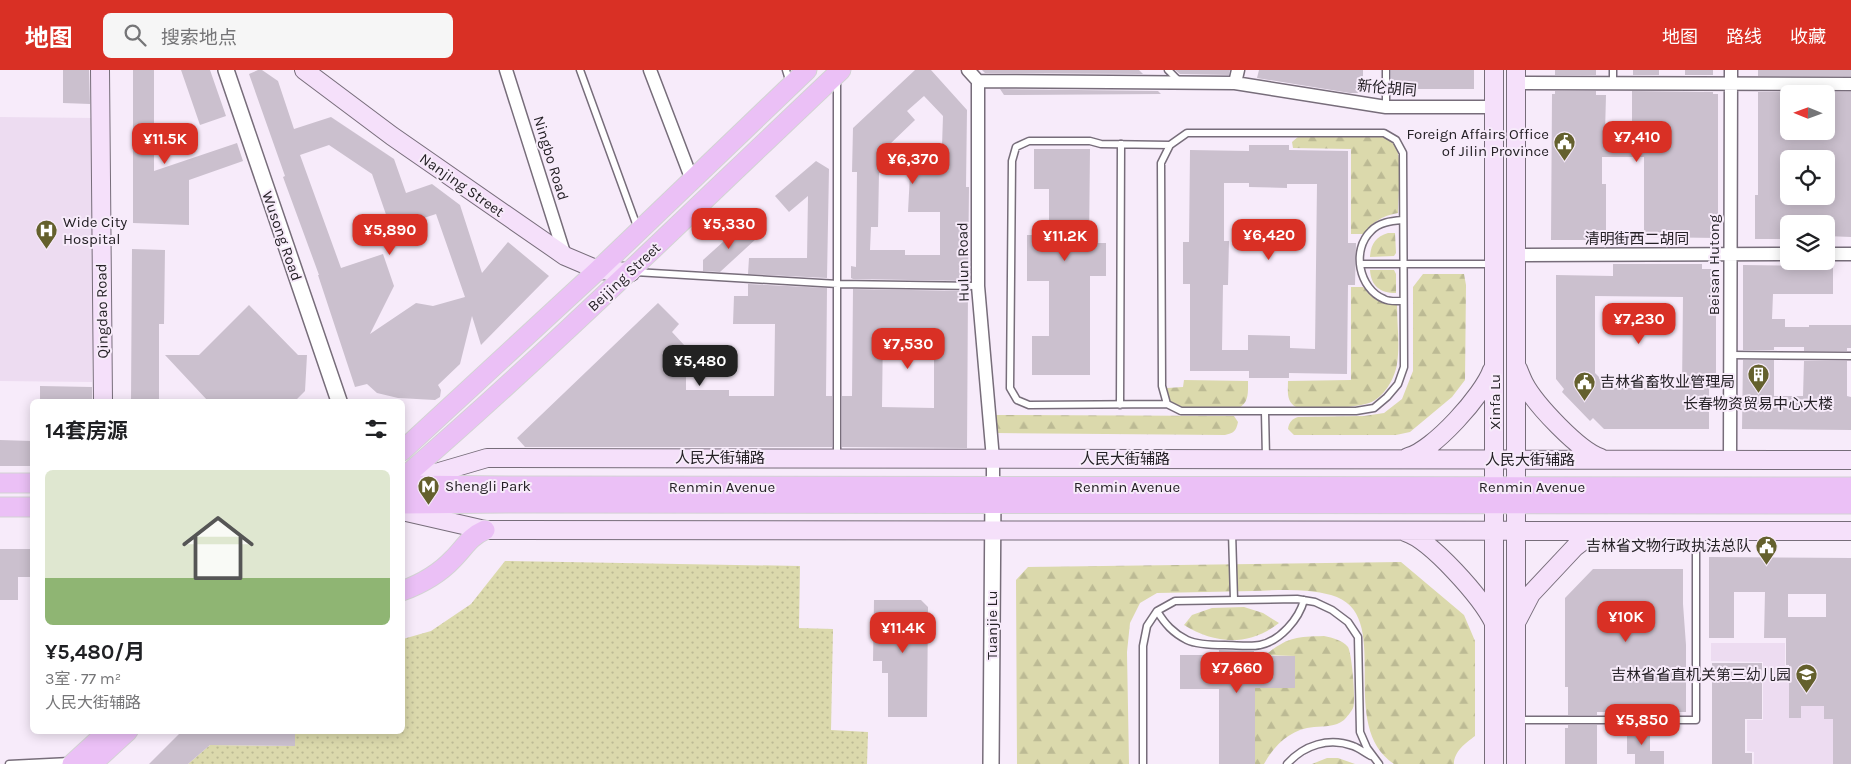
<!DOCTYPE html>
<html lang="zh">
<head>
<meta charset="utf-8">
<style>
  :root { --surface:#fff; --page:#f6f6f6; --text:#202124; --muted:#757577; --line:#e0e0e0; --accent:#d93025 }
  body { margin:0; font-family:Karla,"Noto Sans SC",sans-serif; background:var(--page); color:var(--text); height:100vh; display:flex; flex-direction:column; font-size:19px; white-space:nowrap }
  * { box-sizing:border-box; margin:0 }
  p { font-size:16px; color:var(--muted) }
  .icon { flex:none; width:28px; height:28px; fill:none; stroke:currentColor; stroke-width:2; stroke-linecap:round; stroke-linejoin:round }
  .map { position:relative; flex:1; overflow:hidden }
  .panel { position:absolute; left:30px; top:329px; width:375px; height:335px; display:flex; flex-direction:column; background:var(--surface); border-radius:8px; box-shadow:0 2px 12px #0003 }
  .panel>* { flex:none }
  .needle { width:32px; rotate:271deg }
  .tools { position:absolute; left:1780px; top:15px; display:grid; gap:10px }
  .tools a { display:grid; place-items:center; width:55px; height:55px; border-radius:8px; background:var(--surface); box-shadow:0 2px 12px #0003; font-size:25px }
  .price { position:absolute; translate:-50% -42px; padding:0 11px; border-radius:10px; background:var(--accent); color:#fff; font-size:16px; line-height:32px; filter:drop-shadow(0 1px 2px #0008) }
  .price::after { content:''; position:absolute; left:50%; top:30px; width:15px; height:11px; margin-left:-8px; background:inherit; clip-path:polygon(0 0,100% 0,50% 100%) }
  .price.on { background:#222; color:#fff }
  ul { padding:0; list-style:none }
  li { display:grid; align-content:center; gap:10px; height:265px; padding:0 15px }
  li+li { border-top:1px solid var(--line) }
  li span { display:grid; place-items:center; height:155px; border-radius:8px; color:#555 }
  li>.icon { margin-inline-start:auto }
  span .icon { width:90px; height:90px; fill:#fffc; stroke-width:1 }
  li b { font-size:21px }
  h2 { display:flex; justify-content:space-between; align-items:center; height:60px; padding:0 15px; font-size:21px }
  header { display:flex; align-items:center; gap:30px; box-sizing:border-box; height:70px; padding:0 25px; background:var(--accent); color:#fff }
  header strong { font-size:24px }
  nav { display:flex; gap:28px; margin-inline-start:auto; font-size:18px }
  .search { width:350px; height:45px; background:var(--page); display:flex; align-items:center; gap:12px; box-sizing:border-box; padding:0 18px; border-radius:8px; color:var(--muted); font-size:19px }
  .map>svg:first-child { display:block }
</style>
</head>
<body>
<header>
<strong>地图</strong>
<div class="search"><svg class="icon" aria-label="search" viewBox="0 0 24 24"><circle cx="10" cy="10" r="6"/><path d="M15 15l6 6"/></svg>搜索地点</div>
<nav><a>地图</a><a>路线</a><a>收藏</a></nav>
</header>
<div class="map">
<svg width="1851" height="694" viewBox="0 0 1851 694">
  <defs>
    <pattern id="forest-firs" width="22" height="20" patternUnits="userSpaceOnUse" patternTransform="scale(1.25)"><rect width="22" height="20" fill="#dbd9ac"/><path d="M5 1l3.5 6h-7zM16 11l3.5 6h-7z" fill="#bcba94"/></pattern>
    <pattern id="park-dots" width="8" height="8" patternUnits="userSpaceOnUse" patternTransform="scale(1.25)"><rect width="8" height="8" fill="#dbd9ac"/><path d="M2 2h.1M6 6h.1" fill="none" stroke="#bcba94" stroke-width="1.8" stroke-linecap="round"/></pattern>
  </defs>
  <rect width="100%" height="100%" fill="#f7ebfa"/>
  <path fill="#eddcf1" d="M0,47L95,48L92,312L0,311Z
    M1711,573H1785V598H1851V694H1754V682L1747,681V650H1763V592L1711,591Z"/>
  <path fill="url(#forest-firs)" d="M1299,66L1383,67C1389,70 1395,73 1397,80C1402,93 1398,128 1398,143C1382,146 1372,152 1364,164H1351V79L1293,78L1292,72Z
    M1388,163H1395L1396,183L1394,186L1370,187C1371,173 1376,167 1388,163Z
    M1394,200L1396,204V223C1380,223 1371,216 1370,200Z
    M1423,204H1464L1466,215L1465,310L1452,327L1410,362L1396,365H1294L1288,359C1289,352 1292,349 1298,347L1364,346L1384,343L1402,329L1413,301V217Z
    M1351,217H1363C1374,230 1380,234 1397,235C1397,254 1400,275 1397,294C1395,308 1384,328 1369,333C1347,340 1319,337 1296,337C1286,331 1288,322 1288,311L1351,310Z
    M1184,310L1248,311C1248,322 1249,332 1239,338H1183L1170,331L1167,318L1183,317Z
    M995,345L1234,346L1238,352C1236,362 1233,363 1225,365L996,363Z
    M1401,492L1464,545L1475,571V666C1466,673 1454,681 1454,694H1394C1334,654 1397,543 1331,525C1305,518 1279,520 1252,521C1220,522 1189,522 1157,523L1140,533L1130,553L1127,582L1129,694H1017L1016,510L1028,497Z
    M1244,537L1263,543L1279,553C1248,577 1215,574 1184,555L1192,545L1212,538Z
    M1324,566C1333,568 1342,570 1348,577C1352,584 1356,631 1353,638C1352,641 1346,648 1344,650C1335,657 1325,656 1314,657C1291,659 1275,674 1264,694H1255V618L1295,617V586L1265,585C1289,567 1294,567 1324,566Z
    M1338,688L1355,694H1312L1327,688Z"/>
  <path fill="url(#park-dots)" d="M505,491L800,496L799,558L833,559L831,660L868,662L867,694H188L210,675L295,676V661H402L403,569L431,561L471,534Z"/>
  <path fill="#cbc0ce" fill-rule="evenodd" d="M63,0H89L90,34L63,33Z
    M133,0H154V101L237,73L243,91L189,110V155L133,153Z
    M181,0H210L226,46L200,55Z
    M258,0H262L278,11L294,59L331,47L394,89L406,123L432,114L460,135L482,203L508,172L549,206L481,275L472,246L460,294L438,315L441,320L440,327L435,330L398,328L377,323L367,314L355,317L318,205H319L283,107L285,106L249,4ZM329,75L372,104L391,159L436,144L465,227L433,236L416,233L370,264L394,216L383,184L341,198L300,85Z
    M915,0H931L967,40L966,117H969L968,211L853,209L851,208V196L856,197L857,102H852L853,58ZM924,26L943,46L942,76L889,75L915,50L907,41ZM879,103L910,104L908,142H940V185H905V180H870L871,157H878Z
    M982,0H1139L1143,4L985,3Z
    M1175,0H1230L1229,5L1180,4Z
    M1259,0H1363V23H1350L1257,8Z
    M1391,0H1474V19H1397V12H1391Z
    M1555,0H1596V5H1555Z
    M1633,0H1659V5H1633Z
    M1685,0H1713V5H1685Z
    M1758,0H1851V6H1758Z
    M1000,19L1158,21L1161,24L1004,25Z
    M1555,21H1596V25H1606L1605,63H1632V21L1713,22V24H1718V168L1644,167V87H1602V114H1606V170H1551L1552,24H1555Z
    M1758,22H1851V167L1826,166V154H1783V169H1755V125H1758ZM1788,24H1826V70H1785V36H1788ZM1789,89H1826V126H1789Z
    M1249,75H1289V80L1348,81V173H1356L1355,215H1348L1347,304L1289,303V308H1249V301H1190V214H1183V172H1189L1190,80L1249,81ZM1224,113H1249V117L1287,118V114H1317L1315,279L1290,278V266L1248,265V280H1222L1223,215H1228L1229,171H1224Z
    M1034,79H1090L1089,173H1106V206H1090V305H1032V266H1049V211H1027V165H1049V119H1034Z
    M816,91L829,99L827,208L748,204L749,188H807L808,126L789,142L775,126Z
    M744,153L757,168L720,202L703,201V190Z
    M132,179L165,180L164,254H159V331H131Z
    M1613,194H1702V199H1716V303H1709V359H1604L1593,348L1590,351L1562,322L1564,319L1556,309V205L1613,206ZM1595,226L1683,227L1682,318H1610L1595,303Z
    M1743,195L1833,196V224H1773L1772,249H1785V257H1809V255H1851V278H1847V281H1804V277H1774V280H1743Z
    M748,214L827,218L826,326H832V377H525L517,368L658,233L679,254L672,262L685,276L680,282L686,289V320H729V326H774L775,254H733L734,226H748Z
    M853,219L968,221L967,378L842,377V326H852ZM883,258L934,259V338L882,337Z
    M249,235L298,285H307L305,321L295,331H208L165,285H199Z
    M1743,290H1774V326H1803L1804,291H1847V326L1851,327V360L1742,359Z
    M40,316L92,317V331H40Z
    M0,370L32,371V396H0Z
    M0,479H32V507H18V530H0Z
    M1709,487L1851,488V694H1833V649H1824V636H1801V648H1789V595H1786V568H1764L1765,522H1734V568H1709ZM1788,524H1826V547H1788Z
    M1593,499H1683V534L1686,575V642H1650V645H1627V642H1597V645H1568V617H1565V528Z
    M874,530H921L928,537L927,647H888V603H882V591H873Z
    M1219,580L1254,581V586H1295V618H1255V694H1219V619H1180V585H1219Z
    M1712,593H1762V649H1745V683H1752V694H1712Z
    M1568,655H1597V694H1565V658H1568Z
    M1627,655H1650V681H1664V694H1635V684H1627Z
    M182,661H295V676L210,675L188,694H149Z"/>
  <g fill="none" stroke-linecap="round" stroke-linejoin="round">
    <defs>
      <path id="service" d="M580,0L638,159
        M786,0L790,13
        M1168,0L1179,11
        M1613,0V14
        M1386,37V0
        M1187,63H1384L1396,70L1403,83L1404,297L1398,314L1387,327L1374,338L1356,341H1181L1167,334L1162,316L1161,93L1170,75Z
        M1403,150C1392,151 1379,152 1371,161C1351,180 1359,219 1384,229C1389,232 1398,231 1403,231
        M1361,194H1493
        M635,202L838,214L978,216
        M1731,285L1851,286
        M1167,334L1029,335L1017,330L1010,318L1012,91L1016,77L1029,71H1090L1101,74L1170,75
        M1120,335L1121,74
        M1265,342L1266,388
        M837,387V10
        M1232,462L1234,530
        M1157,541C1165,554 1173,563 1187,570C1197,575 1214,575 1225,575C1236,575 1250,577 1260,575C1280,571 1299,549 1304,530
        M1518,650H1696V461
        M9,694L70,691
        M1143,694V576L1147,556L1157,541L1175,531L1297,529L1315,532L1332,540L1348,552L1358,567L1360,662L1367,678L1379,694
        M1287,694C1304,675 1329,667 1353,676C1359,678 1365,683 1371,686"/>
      <path id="minor" d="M506,0L565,186
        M650,0L692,110
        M968,0L978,11V216L993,389V417
        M978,11L1235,13L1386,37H1494
        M1235,13L1238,0
        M1516,13L1851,14
        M1826,184H1851
        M1516,185L1789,184
        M1730,390L1731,0"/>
      <path id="tertiary" d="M226,0L339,331
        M991,694L993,423"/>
      <path id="secondary" d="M100,0L103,331
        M304,0L392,66L565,186L598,200L631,202
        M1516,0V694
        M1518,299C1520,304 1522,309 1524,313C1535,334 1579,381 1601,388
        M1408,387C1433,381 1484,324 1492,300
        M405,412L487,388L1851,390
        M402,441L485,460L1851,461
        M1405,462C1431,470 1482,528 1494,553
        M1518,549L1531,524L1575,477L1588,467L1599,462
        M1494,694V0"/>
      <path id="primary" d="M402,381L598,200L807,0
        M402,409C553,278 696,137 841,0
        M0,413H32
        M402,415L508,416L1851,417
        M402,434L508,433L1851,434
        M0,437H32
        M402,521C421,514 439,504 453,489C465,477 469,467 485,460
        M72,694L108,661
        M92,694L128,661"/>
    </defs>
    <use href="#service" stroke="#776d7a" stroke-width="9"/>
    <use href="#minor" stroke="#776d7a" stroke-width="15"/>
    <use href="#tertiary" stroke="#776d7a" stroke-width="18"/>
    <use href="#secondary" stroke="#776d7a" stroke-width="20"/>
    <use href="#primary" stroke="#d3d3d4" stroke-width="21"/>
    <use href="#service" stroke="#fff" stroke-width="6"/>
    <use href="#minor" stroke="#fff" stroke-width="12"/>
    <use href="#tertiary" stroke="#fff" stroke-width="15"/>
    <use href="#secondary" stroke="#f5e0fa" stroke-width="18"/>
    <use href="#primary" stroke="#ebc0f6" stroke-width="19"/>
  </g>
  <defs>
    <symbol id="civic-pin" viewBox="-11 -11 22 30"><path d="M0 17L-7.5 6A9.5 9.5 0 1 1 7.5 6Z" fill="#64602d" stroke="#f7ebfa"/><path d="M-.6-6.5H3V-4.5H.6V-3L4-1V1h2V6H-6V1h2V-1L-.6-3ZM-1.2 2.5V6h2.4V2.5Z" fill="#fff"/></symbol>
    <symbol id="hospital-pin" viewBox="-11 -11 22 30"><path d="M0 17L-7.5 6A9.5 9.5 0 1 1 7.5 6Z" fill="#64602d" stroke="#f7ebfa"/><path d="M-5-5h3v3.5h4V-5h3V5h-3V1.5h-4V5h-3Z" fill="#fff"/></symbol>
    <symbol id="building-pin" viewBox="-11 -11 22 30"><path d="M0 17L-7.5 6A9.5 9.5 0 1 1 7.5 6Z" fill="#64602d" stroke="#f7ebfa"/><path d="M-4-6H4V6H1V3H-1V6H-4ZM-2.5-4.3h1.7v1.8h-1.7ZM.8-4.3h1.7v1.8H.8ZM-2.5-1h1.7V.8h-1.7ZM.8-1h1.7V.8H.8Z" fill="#fff"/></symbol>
    <symbol id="metro-pin" viewBox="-11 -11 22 30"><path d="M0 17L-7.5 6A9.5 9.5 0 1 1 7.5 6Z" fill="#64602d" stroke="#f7ebfa"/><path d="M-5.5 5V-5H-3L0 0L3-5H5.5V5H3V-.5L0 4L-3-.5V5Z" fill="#fff"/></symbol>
    <symbol id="school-pin" viewBox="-11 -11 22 30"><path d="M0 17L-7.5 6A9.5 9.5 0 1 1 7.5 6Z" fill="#64602d" stroke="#f7ebfa"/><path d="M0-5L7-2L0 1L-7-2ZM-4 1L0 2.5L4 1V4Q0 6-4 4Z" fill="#fff"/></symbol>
  </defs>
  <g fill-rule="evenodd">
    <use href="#civic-pin" x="1552" y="60" width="25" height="34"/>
    <use href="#hospital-pin" x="34" y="148" width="25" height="34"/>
    <use href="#building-pin" x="1746" y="292" width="25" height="34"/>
    <use href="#civic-pin" x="1572" y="300" width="25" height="34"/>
    <use href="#metro-pin" x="416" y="404" width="25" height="34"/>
    <use href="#civic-pin" x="1754" y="464" width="25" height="34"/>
    <use href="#school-pin" x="1794" y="592" width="25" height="34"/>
  </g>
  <g text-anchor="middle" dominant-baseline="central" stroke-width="4" stroke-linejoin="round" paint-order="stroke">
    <g font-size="15" fill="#252126" stroke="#f7ebfa">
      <text transform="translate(1387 18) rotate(5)">新伦胡同</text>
      <text transform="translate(551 88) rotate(73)">Ningbo Road</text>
      <text transform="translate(462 115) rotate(35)">Nanjing Street</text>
      <text transform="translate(282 166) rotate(71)">Wusong Road</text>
      <text x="1637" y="169">清明街西二胡同</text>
      <text transform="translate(963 192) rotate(-91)">Hulun Road</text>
      <text transform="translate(1714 195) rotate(-90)">Beisan Hutong</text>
      <text transform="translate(624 207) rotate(-43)">Beijing Street</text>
      <text transform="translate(102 241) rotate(-91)">Qingdao Road</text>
      <text transform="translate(1495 332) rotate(-90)">Xinfa Lu</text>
      <text x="720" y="388">人民大街辅路</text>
      <text x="1125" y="389">人民大街辅路</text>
      <text x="1530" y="390">人民大街辅路</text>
      <text x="722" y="417">Renmin Avenue</text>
      <text x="1127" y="417">Renmin Avenue</text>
      <text x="1532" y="417">Renmin Avenue</text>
      <text transform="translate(992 555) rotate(-90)">Tuanjie Lu</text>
    </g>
    <g font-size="15" fill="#252126" stroke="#f7ebfa" text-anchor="end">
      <text x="1549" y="64">Foreign Affairs Office<tspan x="1549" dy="17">of Jilin Province</tspan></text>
      <text x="63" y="152" text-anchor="start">Wide City<tspan x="63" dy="17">Hospital</tspan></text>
      <text x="1600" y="312" text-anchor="start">吉林省畜牧业管理局</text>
      <text x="1758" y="334" text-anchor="middle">长春物资贸易中心大楼</text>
      <text x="445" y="416" text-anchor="start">Shengli Park</text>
      <text x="1751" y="476">吉林省文物行政执法总队</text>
      <text x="1791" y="605">吉林省省直机关第三幼儿园</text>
    </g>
  </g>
</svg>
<div class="tools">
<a><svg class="needle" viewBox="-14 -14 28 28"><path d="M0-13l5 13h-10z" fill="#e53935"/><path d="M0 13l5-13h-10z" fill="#757577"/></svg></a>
<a><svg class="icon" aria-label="locate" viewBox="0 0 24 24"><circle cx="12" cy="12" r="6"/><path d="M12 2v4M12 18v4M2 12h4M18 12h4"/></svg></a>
<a><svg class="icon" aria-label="layers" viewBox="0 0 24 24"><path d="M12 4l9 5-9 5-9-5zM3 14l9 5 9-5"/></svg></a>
</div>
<b class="price" style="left:1637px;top:93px">¥7,410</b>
<b class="price" style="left:165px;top:95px">¥11.5K</b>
<b class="price" style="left:913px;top:115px">¥6,370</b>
<b class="price" style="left:729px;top:180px">¥5,330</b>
<b class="price" style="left:390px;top:186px">¥5,890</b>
<b class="price" style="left:1269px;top:191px">¥6,420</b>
<b class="price" style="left:1065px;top:192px">¥11.2K</b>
<b class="price" style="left:1639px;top:275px">¥7,230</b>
<b class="price" style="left:908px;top:300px">¥7,530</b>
<b class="price on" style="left:700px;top:317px">¥5,480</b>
<b class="price" style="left:1626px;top:573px">¥10K</b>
<b class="price" style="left:903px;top:584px">¥11.4K</b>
<b class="price" style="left:1237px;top:624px">¥7,660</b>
<b class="price" style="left:1642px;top:676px">¥5,850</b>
<section class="panel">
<h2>14套房源<svg class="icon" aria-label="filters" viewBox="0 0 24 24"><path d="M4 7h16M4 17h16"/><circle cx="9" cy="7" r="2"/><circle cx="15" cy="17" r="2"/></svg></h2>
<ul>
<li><span style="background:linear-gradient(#dfe7d0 70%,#8fb573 0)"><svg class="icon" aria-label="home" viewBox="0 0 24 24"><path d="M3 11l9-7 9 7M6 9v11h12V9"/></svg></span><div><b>¥5,480/月</b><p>3室 · 77 m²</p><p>人民大街辅路</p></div></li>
</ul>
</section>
</div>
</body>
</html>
